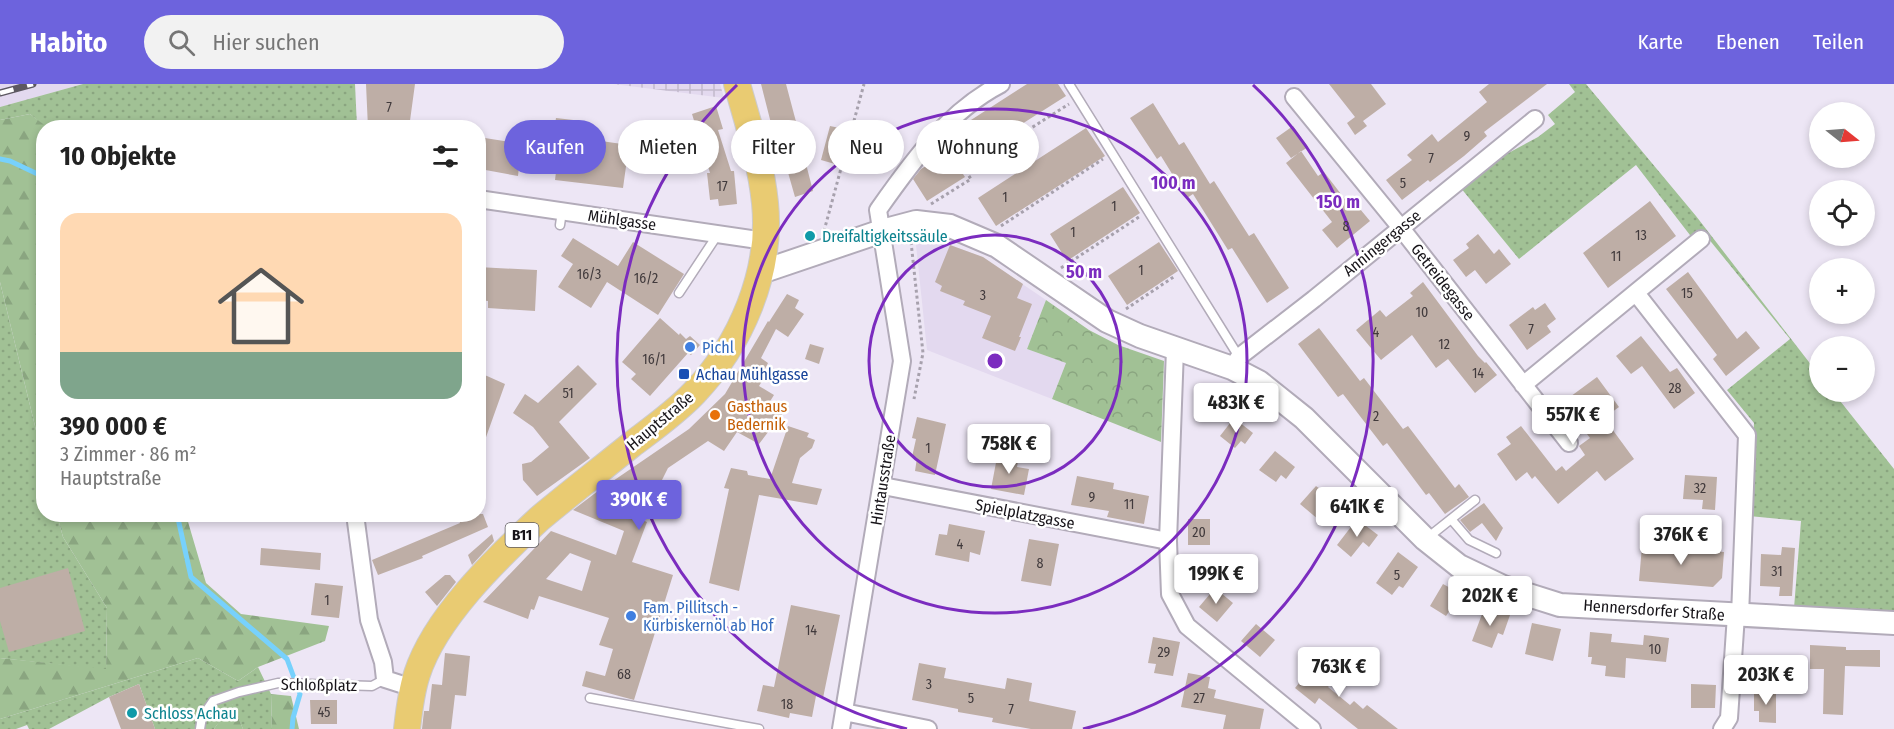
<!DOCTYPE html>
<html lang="de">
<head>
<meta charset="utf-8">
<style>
  :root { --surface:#fff; --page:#f2f2f2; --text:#222; --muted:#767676; --line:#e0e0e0; --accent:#6d63dd }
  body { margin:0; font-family:"Fira Sans Condensed",sans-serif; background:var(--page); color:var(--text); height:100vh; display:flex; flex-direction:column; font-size:22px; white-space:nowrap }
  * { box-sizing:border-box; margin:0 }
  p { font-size:20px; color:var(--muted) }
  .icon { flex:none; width:33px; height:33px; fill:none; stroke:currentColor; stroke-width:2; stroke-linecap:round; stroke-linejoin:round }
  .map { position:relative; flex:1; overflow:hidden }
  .drawer { position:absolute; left:36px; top:36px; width:450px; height:402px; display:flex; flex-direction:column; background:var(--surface); border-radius:24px; box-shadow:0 3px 9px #0003 }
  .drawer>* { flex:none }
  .banner { position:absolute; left:504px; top:36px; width:570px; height:54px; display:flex; gap:12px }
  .needle { width:39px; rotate:107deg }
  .buttons { position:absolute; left:1809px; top:18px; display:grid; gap:12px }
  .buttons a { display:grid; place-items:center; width:66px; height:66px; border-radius:50%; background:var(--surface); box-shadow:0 3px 9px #0003; font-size:30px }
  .price { position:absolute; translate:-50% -51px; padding:0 14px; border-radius:6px; background:#fff; color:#222; font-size:20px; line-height:39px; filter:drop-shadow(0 2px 3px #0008) }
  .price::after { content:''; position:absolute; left:50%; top:36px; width:18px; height:14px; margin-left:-9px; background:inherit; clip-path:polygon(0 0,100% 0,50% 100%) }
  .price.active { background:var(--accent); color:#fff }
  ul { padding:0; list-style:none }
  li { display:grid; align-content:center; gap:12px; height:318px; padding:0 24px }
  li+li { border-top:2px solid var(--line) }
  li span { display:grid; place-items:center; height:186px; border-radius:18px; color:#555 }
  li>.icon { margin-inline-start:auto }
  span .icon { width:108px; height:108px; fill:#fffc; stroke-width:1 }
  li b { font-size:26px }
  h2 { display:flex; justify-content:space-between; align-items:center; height:72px; padding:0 24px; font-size:26px }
  .chip { padding:0 21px; border-radius:27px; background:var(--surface); box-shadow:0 3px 9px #0003; font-size:21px; line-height:54px }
  .chip.active { background:var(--accent); color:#fff }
  header { display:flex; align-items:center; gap:36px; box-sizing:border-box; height:84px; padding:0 30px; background:var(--accent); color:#fff }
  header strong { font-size:28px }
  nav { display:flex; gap:33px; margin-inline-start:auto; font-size:21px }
  .search { width:420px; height:54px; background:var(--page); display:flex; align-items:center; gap:15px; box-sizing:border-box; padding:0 21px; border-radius:33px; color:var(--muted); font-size:22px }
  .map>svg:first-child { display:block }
</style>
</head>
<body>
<header>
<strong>Habito</strong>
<div class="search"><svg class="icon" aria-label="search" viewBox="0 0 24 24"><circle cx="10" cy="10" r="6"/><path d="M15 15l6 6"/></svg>Hier suchen</div>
<nav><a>Karte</a><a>Ebenen</a><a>Teilen</a></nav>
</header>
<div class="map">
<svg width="1894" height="645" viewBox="0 0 1894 645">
  <defs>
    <pattern id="industrial-grid" width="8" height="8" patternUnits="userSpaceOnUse" patternTransform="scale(1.5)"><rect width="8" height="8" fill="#e3d9ef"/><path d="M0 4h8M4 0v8" fill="none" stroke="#c2b9cc"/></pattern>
    <pattern id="grass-dots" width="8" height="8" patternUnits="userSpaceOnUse" patternTransform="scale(1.5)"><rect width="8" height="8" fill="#a1c195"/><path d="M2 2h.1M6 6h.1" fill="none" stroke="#8aa580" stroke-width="1.8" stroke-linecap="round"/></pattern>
    <pattern id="forest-firs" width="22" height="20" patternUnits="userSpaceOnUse" patternTransform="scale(1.5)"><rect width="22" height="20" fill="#a1c195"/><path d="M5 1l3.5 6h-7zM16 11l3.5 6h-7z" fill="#8aa580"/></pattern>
    <pattern id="park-crowns" width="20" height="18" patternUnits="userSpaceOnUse" patternTransform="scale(1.5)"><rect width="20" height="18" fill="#a1c195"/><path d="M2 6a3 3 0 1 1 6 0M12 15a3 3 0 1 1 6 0" fill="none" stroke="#8aa580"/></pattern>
  </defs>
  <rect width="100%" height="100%" fill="#ede6f5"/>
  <path fill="#e3d9ef" d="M0,0H83L0,23Z
    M915,151L948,160L982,173L1046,216L1027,265L1066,279L1052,315L927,266Z"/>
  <path fill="url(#industrial-grid)" d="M613,0H720L724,14Z"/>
  <path fill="url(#grass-dots)" d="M83,0H355L357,43L47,44L30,30L0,36V23Z
    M1569,0H1586L1696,132L1819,291L1820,308H1833L1894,385V529L1794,524L1801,437L1749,432L1754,339L1727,306L1790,255L1703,148L1693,155L1636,81L1519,175L1460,103L1490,79L1538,53L1555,40L1548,31L1575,8Z
    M0,198L43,375L44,430L57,431L63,453L107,524L106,586L0,574Z
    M198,574L238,597L258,583L271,610L272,645H243L232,620L214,645H155L139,600L109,613L49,645H29L27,641L16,645H0V635Z"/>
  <path fill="url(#forest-firs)" d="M30,30L47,43L44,44L43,375L0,198V36Z
    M57,431H186L206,499L241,530L329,542L325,557L258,583L238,597L198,574L0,635V574L106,585L107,524L63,453Z
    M271,610L291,612L299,645H272Z
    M232,619L243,645H214Z"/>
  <path fill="url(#park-crowns)" d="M1046,216L1089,246L1118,261L1164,277L1161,358L1052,315L1066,279L1027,265Z"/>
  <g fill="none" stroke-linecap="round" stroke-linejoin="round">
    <path stroke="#77d1fc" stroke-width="5" d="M0,75L10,77L44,93
      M177,430L191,493L287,575L300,610L293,634L292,645"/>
  </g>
  <path fill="#beaea6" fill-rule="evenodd" d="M366,0H415L409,44H368Z
    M761,0H786L799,49L775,55Z
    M1027,0H1058L1066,12L957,81L965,93L927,117L913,95L921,85L947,69L942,61L957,45Z
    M1329,0H1371L1386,20L1363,37L1367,42L1355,51L1347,39L1355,33Z
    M1489,0H1547L1484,48L1487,52L1464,72L1430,98L1428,96L1402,116L1386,96L1412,76L1407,71L1432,50L1438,58L1487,18L1479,8Z
    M1153,19L1179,61L1184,58L1210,100L1214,97L1249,152L1254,149L1289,204L1267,219L1232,164L1228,166L1193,110L1187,114L1161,72L1157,75L1130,34Z
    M716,22L723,45L718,46L731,87H734L737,120L719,122L718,115L710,116L707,89H710L692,30Z
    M556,34L582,37L580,54L629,61L623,104L555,96L556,88L519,83L518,92L480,85L485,54L540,63L543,39L555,40Z
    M830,42L844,45L835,80L821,76Z
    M1293,42L1308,63L1291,74L1276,54Z
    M1086,44L1105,72L996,142L978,114Z
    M1301,67L1318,92L1324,88L1351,123L1355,119L1370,137L1337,164L1322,146L1332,138L1286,79Z
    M806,80L813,107L795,113L787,85Z
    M1123,103L1140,129L1067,177L1050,150Z
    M1650,117L1676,152L1608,204L1583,169Z
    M1478,150L1494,170L1499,165L1511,180L1486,200L1475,186L1466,193L1453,176L1469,164L1466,160Z
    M573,154L618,182L633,158L684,190L658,231L607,198L591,224L558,203L573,180L561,172Z
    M1159,158L1178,187L1127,221L1108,192Z
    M950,161L983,173L1023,200L1017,214L1032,220L1019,253H1021L1015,267L982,254L991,232L963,221L965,217L940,207L942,202L935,198Z
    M478,183L537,186L535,227L488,224V217L478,216Z
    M1688,188L1737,255L1746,247L1760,264L1726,292L1713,275L1717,271L1666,205Z
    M1423,198L1478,272L1485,279L1486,278L1497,291L1475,309L1448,275L1436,284L1412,251L1381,276L1356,246L1380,226L1386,233L1413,212L1410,209Z
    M787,210L799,216L795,224L804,230L788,253L776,245L761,274L768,279L764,287L767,289L759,302L774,311L769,319L785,326L759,360L737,348L724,367L708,357L668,384L660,400L657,399L656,402L645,397L628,408L620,427L647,438L632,478L673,491L634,616L582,602L586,587L605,592L613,565L599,561L609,534L539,512L534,526L531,525L528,535L483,518L551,447L616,471L624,447L573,426L594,410L689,345L725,310L768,237L769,238ZM570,469L591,477L582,507L546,495Z
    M1545,219L1556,235L1547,242L1551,248L1527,266L1509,241L1533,223L1535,226Z
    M660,234L679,251L680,249L686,255L690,252L700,261L691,271L688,269L650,312L631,295L636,290L622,278Z
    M1319,244L1360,297L1364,294L1403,345L1408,342L1455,404L1459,400L1469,413L1445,430L1429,409L1426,411L1387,359L1383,362L1343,310L1338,313L1298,260Z
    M1641,252L1670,288L1677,284L1695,309L1674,325L1642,282L1631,290L1616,272Z
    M810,260L824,264L819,280L805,275Z
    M578,281L597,300L559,338L590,374L537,412L523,396L522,380L531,378L549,363L533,343L513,329L525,310L538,319Z
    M478,288L505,300L480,370L478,369Z
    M1597,293L1619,323L1604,334L1634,375L1605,397L1597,387L1558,420L1535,392L1532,395L1527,388L1516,397L1497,370L1511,360L1506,353L1521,342L1556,387L1562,382L1566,387L1585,371L1579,362L1590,354L1563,318Z
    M917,333L946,340L935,391L915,387L917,374L912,373L916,355L912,354Z
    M1234,334L1253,349L1245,360L1241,357L1235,364L1220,352Z
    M788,342L809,349L807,353L815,356L812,364L800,374L792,399L822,405L817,421L759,411L739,507L709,499L729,405L724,404L731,384L747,387L748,391L770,395Z
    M1275,367L1295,383L1286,395L1281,391L1276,398L1259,386Z
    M998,368L1019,372L1017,383L1029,385L1024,411L991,405Z
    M1685,391L1717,393L1715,426L1702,425L1703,416L1683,415Z
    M1077,392L1114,399L1113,405L1149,412L1144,440L1107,433L1109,427L1071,421Z
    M1316,402L1335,417L1319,436L1300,420Z
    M1484,419L1503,444L1496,457L1482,439L1470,448L1460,436Z
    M457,430H483L488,443L422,472L423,474L378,491L372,476L460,439Z
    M1188,435H1210V461H1188Z
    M1357,435L1378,451L1369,463L1363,458L1351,473L1337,461Z
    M949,440L985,447L980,471L970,468L969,478L935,471L939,450L947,451Z
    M492,450L494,457L472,481L468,471Z
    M1029,455L1059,460L1051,502L1021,497Z
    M1670,455L1685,456L1684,465L1724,468L1722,494L1713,503L1639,497L1642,462L1669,465Z
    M1782,463L1795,464L1792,512H1779L1780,503L1760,502L1761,470L1781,471Z
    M261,464L321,469L320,486L260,481Z
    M1398,468L1418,483L1403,504L1399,502L1392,511L1376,499Z
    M68,484L85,547L9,568L0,537V504Z
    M445,491H450L456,498L437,522L425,508Z
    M315,499L343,502L339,534L311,531Z
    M1443,500L1465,512L1457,526L1452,523L1446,532L1430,522Z
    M1215,504L1233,519L1217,538L1199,523Z
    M791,521L840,531L823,614L816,612L812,633L790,629L789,634L757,627L763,601L774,603Z
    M1485,522L1510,531L1503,551L1498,549L1492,564L1472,557Z
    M1532,539L1561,545L1553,577L1525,570Z
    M1256,540L1275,556L1260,573L1241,557Z
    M1590,548L1612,550L1611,558L1643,561L1644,551L1669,554L1666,578L1626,574L1625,594L1605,592L1606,582L1591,580L1592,573H1588Z
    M1153,553L1180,558L1173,592L1154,589L1156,580L1148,579Z
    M1810,561L1846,563V566H1880V583L1845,582L1843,631L1823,630L1824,585H1810Z
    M445,569L470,572L466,612L455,611L451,645H422L424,627H429L432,600L442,601Z
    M1332,576L1343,585L1328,603L1350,621L1354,617L1363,625L1367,621L1398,645H1358L1319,614L1315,620L1295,604L1317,577L1326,584Z
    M919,579L946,584L944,594L1005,605L1007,594L1032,599L1029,617L1076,627L1072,645H1031L992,638L993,634L958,628V625L912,616Z
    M1188,589L1210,593L1208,604L1216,606L1214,614L1264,625L1260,645H1223L1226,631L1181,623Z
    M139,600L155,645H121L109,613Z
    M1691,600L1716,601L1715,624H1691Z
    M1754,607H1776V639L1759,638V627H1754Z
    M310,616H337V640H311Z"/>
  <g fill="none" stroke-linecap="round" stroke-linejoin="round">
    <defs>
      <path id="lane" d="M1069,0L1239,273
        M560,141L562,127
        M679,209L718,150
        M1451,435L1469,456L1496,469
        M1426,455L1475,416
        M590,614L759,645
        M200,645L202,633L213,617L239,608L278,599L372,602L385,595"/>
      <path id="street" d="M1294,13L1401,144L1569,359
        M478,115L765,157
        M1636,209L1747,351L1740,532
        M1175,265L1168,457L1170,510L1187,542L1312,645
        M1232,284L1239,273L1314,215L1535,35
        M1523,301L1701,155
        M883,402L1168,457
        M355,430L369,536L383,578L385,595L413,604
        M844,628L928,645
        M841,645L902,277L878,126C912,78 947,28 1001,0
        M1722,645L1729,634L1736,531"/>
      <path id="secondary" d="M761,188L882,147L916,138L950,142L997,162L1107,237L1140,252L1232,284L1259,298L1304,334L1425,455L1459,482L1503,503L1560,521L1894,539"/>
      <path id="primary" d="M407,645C409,627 411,608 417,590C435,534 496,475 539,435C569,410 600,386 631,361C652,345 675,329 694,309C741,260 772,188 765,119C761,79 748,39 737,0"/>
    </defs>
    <use href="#lane" stroke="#b2abb9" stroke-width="11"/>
    <use href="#street" stroke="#b2abb9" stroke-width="20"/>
    <use href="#secondary" stroke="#b2abb9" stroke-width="26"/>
    <use href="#primary" stroke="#cccbcc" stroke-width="28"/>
    <path stroke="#a7a1ad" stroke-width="3" stroke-dasharray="3 3" stroke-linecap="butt" d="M931,120L971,95L965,86L1069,20
      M1001,142L1103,75
      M824,147L864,0
      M911,158L923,269L914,315
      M1061,184L1139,133
      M1126,225L1175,192"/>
    <use href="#lane" stroke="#fff" stroke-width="8"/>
    <use href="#street" stroke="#fff" stroke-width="16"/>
    <use href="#secondary" stroke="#fff" stroke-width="22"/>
    <use href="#primary" stroke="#e9cb72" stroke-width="26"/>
    <defs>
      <path id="rail" d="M0,9L33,0"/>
    </defs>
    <use href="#rail" stroke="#5d5861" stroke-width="7"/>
    <use href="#rail" stroke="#fff" stroke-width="4.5" stroke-dasharray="14" stroke-linecap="butt"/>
  </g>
  <g fill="none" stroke="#7b2cbf" stroke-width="3">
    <circle cx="995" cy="277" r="126"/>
    <circle cx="995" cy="277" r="252"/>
    <path d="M907 645A378 378 0 0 1 737 1M1253 1A378 378 0 0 1 1083 645"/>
  </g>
  <g fill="#0f9aa8" stroke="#fff" stroke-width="2">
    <circle cx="810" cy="152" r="6"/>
    <circle cx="132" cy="629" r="6"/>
  </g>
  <g fill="#3f7fe0" stroke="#fff" stroke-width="2">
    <circle cx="690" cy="263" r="6"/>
    <circle cx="631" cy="532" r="6"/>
  </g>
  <rect fill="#1a4fb4" stroke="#fff" stroke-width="2" x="678" y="284" width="12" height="12" rx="3"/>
  <circle fill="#e8710a" stroke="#fff" stroke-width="2" cx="715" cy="331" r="6"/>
  <g text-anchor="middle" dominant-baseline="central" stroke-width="5" stroke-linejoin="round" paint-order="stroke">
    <g font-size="14" fill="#413a3c">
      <text x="389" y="23">7</text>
      <text x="1467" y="52">9</text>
      <text x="1431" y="74">7</text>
      <text x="1403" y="99">5</text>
      <text x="722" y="102">17</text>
      <text x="1005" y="113">1</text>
      <text x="1114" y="122">1</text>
      <text x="1346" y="142">8</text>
      <text x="1073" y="148">1</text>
      <text x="1641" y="151">13</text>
      <text x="1616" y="172">11</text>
      <text x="1141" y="186">1</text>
      <text x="589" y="190">16/3</text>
      <text x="646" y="194">16/2</text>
      <text x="1687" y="209">15</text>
      <text x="983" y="211">3</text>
      <text x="1422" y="228">10</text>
      <text x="1531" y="245">7</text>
      <text x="1376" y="248">4</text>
      <text x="1444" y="260">12</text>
      <text x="654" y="275">16/1</text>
      <text x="1478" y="289">14</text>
      <text x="1675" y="304">28</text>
      <text x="568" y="309">51</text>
      <text x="1376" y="332">2</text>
      <text x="928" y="364">1</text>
      <text x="1700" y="404">32</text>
      <text x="1092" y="413">9</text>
      <text x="1129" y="420">11</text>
      <text x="1199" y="448">20</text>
      <text x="960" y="460">4</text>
      <text x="1040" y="479">8</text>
      <text x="1777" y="487">31</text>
      <text x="1397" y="491">5</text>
      <text x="327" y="516">1</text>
      <text x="811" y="546">14</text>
      <text x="1655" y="565">10</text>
      <text x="1164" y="568">29</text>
      <text x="624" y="590">68</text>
      <text x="929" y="600">3</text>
      <text x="971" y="614">5</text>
      <text x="1199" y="614">27</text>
      <text x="787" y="620">18</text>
      <text x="1011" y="625">7</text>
      <text x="324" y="628">45</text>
    </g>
    <rect fill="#fff" stroke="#5d5a5e" stroke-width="1.5" x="505.5" y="439" width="33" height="24" rx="4.5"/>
    <g font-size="15" font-weight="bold" fill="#171419">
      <text x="522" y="451">B11</text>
    </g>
    <g font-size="16" fill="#171419" stroke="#fff">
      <text transform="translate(622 136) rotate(8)">Mühlgasse</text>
      <text transform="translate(1382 159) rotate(-39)">Anningergasse</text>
      <text transform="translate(1443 198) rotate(52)">Getreidegasse</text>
      <text transform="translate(660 337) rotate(-40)">Hauptstraße</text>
      <text transform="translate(883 396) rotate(-81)">Hintausstraße</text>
      <text transform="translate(1025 430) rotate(11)">Spielplatzgasse</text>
      <text transform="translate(1654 526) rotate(4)">Hennersdorfer Straße</text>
      <text transform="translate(319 601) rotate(1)">Schloßplatz</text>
    </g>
    <g font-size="16" fill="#0d838f" stroke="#fff" text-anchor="start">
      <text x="822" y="152">Dreifaltigkeitssäule</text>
      <text x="144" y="629">Schloss Achau</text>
    </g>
    <g font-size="16" fill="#366cbe" stroke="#fff" text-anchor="start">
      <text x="702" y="263">Pichl</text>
      <text x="643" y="523">Fam. Pillitsch -<tspan x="643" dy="18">Kürbiskernöl ab Hof</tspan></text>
    </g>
    <g font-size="16" fill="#164399" stroke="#fff" text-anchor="start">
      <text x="696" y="290">Achau Mühlgasse</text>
    </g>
    <g font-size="16" fill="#c56008" stroke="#fff" text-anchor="start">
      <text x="727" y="322">Gasthaus<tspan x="727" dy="18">Bedernik</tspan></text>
    </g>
  </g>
  <circle cx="995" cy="277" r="9" fill="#7b2cbf" stroke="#fff" stroke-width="3"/>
  <g font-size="18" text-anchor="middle" font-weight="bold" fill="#7b2cbf" stroke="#fff" stroke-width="5" stroke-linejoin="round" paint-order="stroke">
    <text x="1173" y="105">100 m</text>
    <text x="1338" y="124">150 m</text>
    <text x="1084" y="194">50 m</text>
  </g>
</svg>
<div class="buttons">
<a><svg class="needle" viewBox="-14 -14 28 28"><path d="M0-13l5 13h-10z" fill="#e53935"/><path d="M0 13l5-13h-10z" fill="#767676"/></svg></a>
<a><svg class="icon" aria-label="locate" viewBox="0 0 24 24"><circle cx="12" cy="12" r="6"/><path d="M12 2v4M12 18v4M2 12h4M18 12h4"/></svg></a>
<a>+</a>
<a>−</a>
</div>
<b class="price" style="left:1236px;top:350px">483K €</b>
<b class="price" style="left:1573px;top:362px">557K €</b>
<b class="price" style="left:1009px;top:391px">758K €</b>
<b class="price active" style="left:639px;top:447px">390K €</b>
<b class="price" style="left:1357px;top:454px">641K €</b>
<b class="price" style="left:1681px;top:482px">376K €</b>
<b class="price" style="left:1216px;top:521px">199K €</b>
<b class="price" style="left:1490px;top:543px">202K €</b>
<b class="price" style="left:1339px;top:614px">763K €</b>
<b class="price" style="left:1766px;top:622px">203K €</b>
<div class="banner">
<a class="chip active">Kaufen</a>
<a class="chip">Mieten</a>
<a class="chip">Filter</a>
<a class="chip">Neu</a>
<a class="chip">Wohnung</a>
</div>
<section class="drawer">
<h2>10 Objekte<svg class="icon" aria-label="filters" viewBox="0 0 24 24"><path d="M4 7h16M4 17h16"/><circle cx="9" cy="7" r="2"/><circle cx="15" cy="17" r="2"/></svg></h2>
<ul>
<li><span style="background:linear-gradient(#ffd9b3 75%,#7fa58c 0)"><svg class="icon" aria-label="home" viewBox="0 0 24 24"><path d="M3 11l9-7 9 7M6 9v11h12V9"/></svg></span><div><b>390 000 €</b><p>3 Zimmer · 86 m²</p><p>Hauptstraße</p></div></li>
</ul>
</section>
</div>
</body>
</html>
